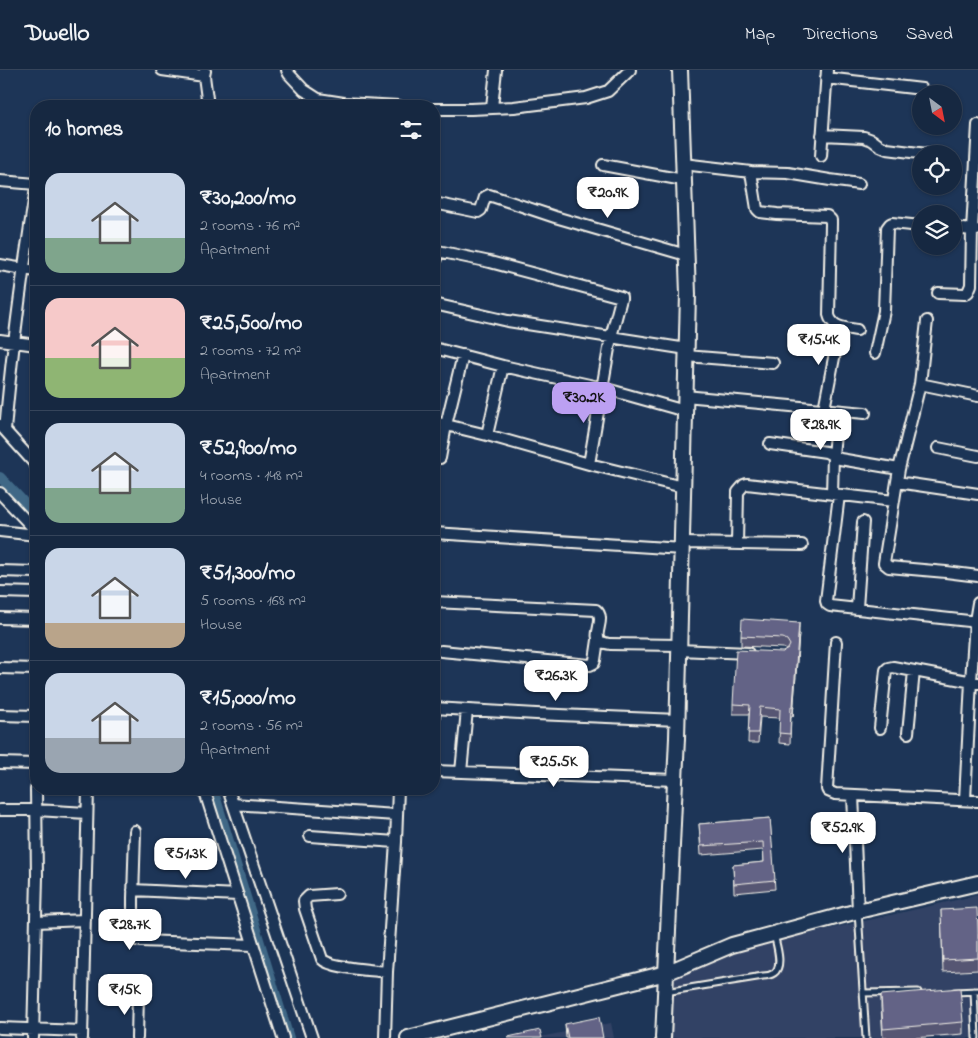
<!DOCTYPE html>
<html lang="en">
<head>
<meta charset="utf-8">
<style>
  :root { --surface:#162841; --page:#1f3048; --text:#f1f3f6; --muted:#9ea6b1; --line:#35445a; --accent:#bca0f2 }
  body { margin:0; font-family:"Indie Flower",sans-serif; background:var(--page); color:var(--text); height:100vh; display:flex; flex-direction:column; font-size:19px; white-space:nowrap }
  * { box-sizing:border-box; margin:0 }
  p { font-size:16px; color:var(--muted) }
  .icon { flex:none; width:28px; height:28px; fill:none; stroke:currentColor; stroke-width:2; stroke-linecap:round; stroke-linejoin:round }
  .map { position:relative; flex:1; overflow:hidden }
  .sheet { position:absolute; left:30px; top:30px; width:410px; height:695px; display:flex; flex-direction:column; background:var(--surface); border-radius:20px; box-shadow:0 1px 4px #0004,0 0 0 1px var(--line) }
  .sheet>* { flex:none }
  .needle { width:32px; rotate:148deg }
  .buttons { position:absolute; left:912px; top:15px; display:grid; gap:10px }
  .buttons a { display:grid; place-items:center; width:50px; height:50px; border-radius:50%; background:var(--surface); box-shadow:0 1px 4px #0004,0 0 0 1px var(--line); font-size:25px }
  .price { position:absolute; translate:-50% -42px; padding:0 11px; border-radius:10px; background:#fff; color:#222; font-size:16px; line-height:32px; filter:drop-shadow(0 1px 2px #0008) }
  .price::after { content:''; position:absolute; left:50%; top:30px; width:15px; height:11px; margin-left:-8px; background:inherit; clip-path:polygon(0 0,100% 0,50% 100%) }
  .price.current { background:var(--accent); color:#111 }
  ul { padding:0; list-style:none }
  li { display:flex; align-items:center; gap:15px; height:125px; padding:0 15px }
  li+li { border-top:1px solid var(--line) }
  li span { display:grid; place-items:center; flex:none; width:140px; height:100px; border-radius:15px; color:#555 }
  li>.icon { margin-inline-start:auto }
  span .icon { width:60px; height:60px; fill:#fffc; stroke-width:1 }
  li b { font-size:21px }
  h2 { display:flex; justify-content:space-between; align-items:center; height:60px; padding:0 15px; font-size:21px }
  header { display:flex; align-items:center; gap:30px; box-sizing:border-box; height:70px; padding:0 25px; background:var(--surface); border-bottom:1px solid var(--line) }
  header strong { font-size:24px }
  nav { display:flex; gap:28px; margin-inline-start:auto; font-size:18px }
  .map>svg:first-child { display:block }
</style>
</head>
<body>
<header>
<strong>Dwello</strong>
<nav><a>Map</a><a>Directions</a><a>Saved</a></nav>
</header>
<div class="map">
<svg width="978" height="968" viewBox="0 0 978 968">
  <rect width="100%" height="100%" fill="#1d3557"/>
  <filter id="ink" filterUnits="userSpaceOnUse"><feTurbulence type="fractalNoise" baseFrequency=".02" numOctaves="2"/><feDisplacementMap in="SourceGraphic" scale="10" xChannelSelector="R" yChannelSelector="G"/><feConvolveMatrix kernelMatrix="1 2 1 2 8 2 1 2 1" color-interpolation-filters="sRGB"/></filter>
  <g filter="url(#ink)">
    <path fill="#324365" d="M978,825V968H672L674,909L737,880Z
      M611,953L614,968H535Z"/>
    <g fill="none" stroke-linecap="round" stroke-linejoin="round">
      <path stroke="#3f6886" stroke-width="10" d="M0,407L36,445
        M213,719L289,968"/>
      <defs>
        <path id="lane" d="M858,841L866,968
          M974,921L976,968
          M665,922L763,906C766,906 771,905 774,903C784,896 776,874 774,864
          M954,922L978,921
          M863,923L918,922"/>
        <path id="street" d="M162,0L204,6
          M287,0L289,4L304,20L318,29L344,33L399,36
          M205,1L204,6L208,36
          M826,8L922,19
          M492,37L496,0
          M434,39H471L514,37L586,28L608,21L630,0
          M822,65L864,67L872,70L880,76L887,79L927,84
          M821,86L827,0
          M683,94L751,102L757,139L760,142L777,144L827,146L831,150V154L829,245C832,258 846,258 857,260
          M603,95L683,110
          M751,102L788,103L830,110L859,114
          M0,111L36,114
          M434,133L478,142L481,140L485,127L489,125L555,147L686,185
          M977,160H972L978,55
          M434,180L438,181L434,196
          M438,181L490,192L621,227V229L611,267L589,394
          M0,195L36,201
          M938,223L965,224L968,222L971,215L972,160L954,158
          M434,234L508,251L687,279
          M927,251L920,314L899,399L884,493L889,497L946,502L978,506
          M0,270L36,275
          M434,278L503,296L603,318L685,341
          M875,283L884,241L887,158L890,154L892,153L921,156
          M686,286L773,293
          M920,314L978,326
          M685,326L865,343
          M824,339L840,257
          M434,352L487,365L589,394L683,417
          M0,355L36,395
          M5,360C12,279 23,198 36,118
          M487,365L503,296
          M770,374L826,382L840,389L899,399
          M938,378L978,386
          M440,388L446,355L463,285
          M897,412L978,424
          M0,423L36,461
          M832,424L833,386L837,341
          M839,425L826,531L827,534L830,536L978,552
          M0,461L36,465
          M434,463L682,479
          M682,473L802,475
          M737,474L738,422L744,415L747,414L894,431
          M0,501L36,502
          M0,522L36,523
          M434,532L596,540C607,549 591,566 601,572C601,572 609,574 610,574L679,575
          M857,538L863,452
          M0,548L36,549
          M836,572L827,719L828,721L835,724L978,731
          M679,580L748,583
          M441,581L590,595L594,593L595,590L598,570
          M0,598L36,599
          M434,638L536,644L678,650
          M0,645L36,646
          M880,658L886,600L888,598L893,597L978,613
          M434,660V638
          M908,663L914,601
          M0,693L36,694
          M434,701L675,710
          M461,702L467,640
          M204,719L283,968
          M228,719L312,968
          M853,725L858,841
          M965,730L971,611L975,551L978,533
          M233,734L396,745
          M0,740H36L87,743
          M135,761L133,828V865L136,870L141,871L253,875
          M310,766L396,772
          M133,820L238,825
          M337,824L309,826L304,831L305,839L322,889C330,898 373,900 387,902
          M36,852L85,850
          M0,958L82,961
          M33,968L37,807L36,719
          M82,968L88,719
          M137,968L138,924
          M385,968L387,902L396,772L398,719"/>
        <path id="secondary" d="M408,968L666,903L732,875L858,841L978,813
          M663,968L677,668L688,224L680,0"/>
      </defs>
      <use href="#lane" stroke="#f4f1e8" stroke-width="9"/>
      <use href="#street" stroke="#f4f1e8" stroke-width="14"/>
      <use href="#secondary" stroke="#f4f1e8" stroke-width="18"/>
      <use href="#lane" stroke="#1d3557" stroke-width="5"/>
      <use href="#street" stroke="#1d3557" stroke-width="10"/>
      <use href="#secondary" stroke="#1d3557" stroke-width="14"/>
    </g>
    <path fill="#565673" stroke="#f4f1e8" d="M799,563L793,646H791L790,674L779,673L780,648L760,647L758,673H748L749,644H733V634L783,582L787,580L783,578L741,576V566Z
      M770,748L775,819L734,823L733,795L764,792L763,780L701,785L699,754Z
      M941,840L978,863V900L943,902Z
      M881,925L963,952V964L914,968H883L881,937Z
      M565,954L603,968H566Z"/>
    <path fill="#46465e" stroke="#f4f1e8" d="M799,553V563L793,646V636Z"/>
    <path fill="#646486" stroke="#f4f1e8" d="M742,549L799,553L793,636H791L790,664L779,663L780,639L760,637L758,663H748L750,635L733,634L736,580L783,582L788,579L790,575L787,570L783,568L741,566Z
      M770,748L775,810L734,814L733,795L764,792L763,772L701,776L699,754Z
      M977,838L978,863V888L943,890L941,840Z
      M960,918L963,952L883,959L881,925Z
      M599,947L603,968H568L565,954Z
      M540,960L542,968H508V967Z"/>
  </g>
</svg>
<div class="buttons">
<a><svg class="needle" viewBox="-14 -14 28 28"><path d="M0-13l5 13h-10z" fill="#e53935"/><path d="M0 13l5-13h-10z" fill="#9ea6b1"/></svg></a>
<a><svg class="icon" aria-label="locate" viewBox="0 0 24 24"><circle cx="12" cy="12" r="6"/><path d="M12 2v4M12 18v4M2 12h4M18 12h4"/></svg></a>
<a><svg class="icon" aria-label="layers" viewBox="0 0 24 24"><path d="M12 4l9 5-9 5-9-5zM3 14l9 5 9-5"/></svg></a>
</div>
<b class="price" style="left:608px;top:149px">₹20.9K</b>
<b class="price" style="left:819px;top:296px">₹15.4K</b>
<b class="price current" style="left:584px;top:354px">₹30.2K</b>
<b class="price" style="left:821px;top:381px">₹28.9K</b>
<b class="price" style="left:556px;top:632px">₹26.3K</b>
<b class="price" style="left:554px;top:718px">₹25.5K</b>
<b class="price" style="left:843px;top:784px">₹52.9K</b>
<b class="price" style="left:186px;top:810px">₹51.3K</b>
<b class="price" style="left:130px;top:881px">₹28.7K</b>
<b class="price" style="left:125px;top:946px">₹15K</b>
<section class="sheet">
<h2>10 homes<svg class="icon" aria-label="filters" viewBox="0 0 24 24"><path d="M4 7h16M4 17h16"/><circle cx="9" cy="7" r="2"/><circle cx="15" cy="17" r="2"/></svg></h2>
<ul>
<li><span style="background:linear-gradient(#c9d6e8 65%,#7fa58c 0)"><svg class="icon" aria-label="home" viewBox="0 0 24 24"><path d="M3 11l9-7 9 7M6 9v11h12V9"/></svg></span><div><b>₹30,200/mo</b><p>2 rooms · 76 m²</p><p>Apartment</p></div></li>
<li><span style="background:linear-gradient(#f6c9c9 60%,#8fb573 0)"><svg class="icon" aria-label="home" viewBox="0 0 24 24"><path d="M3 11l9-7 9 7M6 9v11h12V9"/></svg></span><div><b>₹25,500/mo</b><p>2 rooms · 72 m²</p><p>Apartment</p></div></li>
<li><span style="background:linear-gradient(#c9d6e8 65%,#7fa58c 0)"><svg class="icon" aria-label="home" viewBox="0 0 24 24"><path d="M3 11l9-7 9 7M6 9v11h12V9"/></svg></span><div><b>₹52,900/mo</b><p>4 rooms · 148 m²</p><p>House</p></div></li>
<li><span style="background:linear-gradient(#c9d6e8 75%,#b9a48a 0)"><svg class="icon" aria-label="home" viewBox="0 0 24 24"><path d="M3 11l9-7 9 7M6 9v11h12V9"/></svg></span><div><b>₹51,300/mo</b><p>5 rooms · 168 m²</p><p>House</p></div></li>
<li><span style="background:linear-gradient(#c9d6e8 65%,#9aa5b1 0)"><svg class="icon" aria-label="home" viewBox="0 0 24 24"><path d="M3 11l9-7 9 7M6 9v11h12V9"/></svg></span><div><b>₹15,000/mo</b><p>2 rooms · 56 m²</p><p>Apartment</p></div></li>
</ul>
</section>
</div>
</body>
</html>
